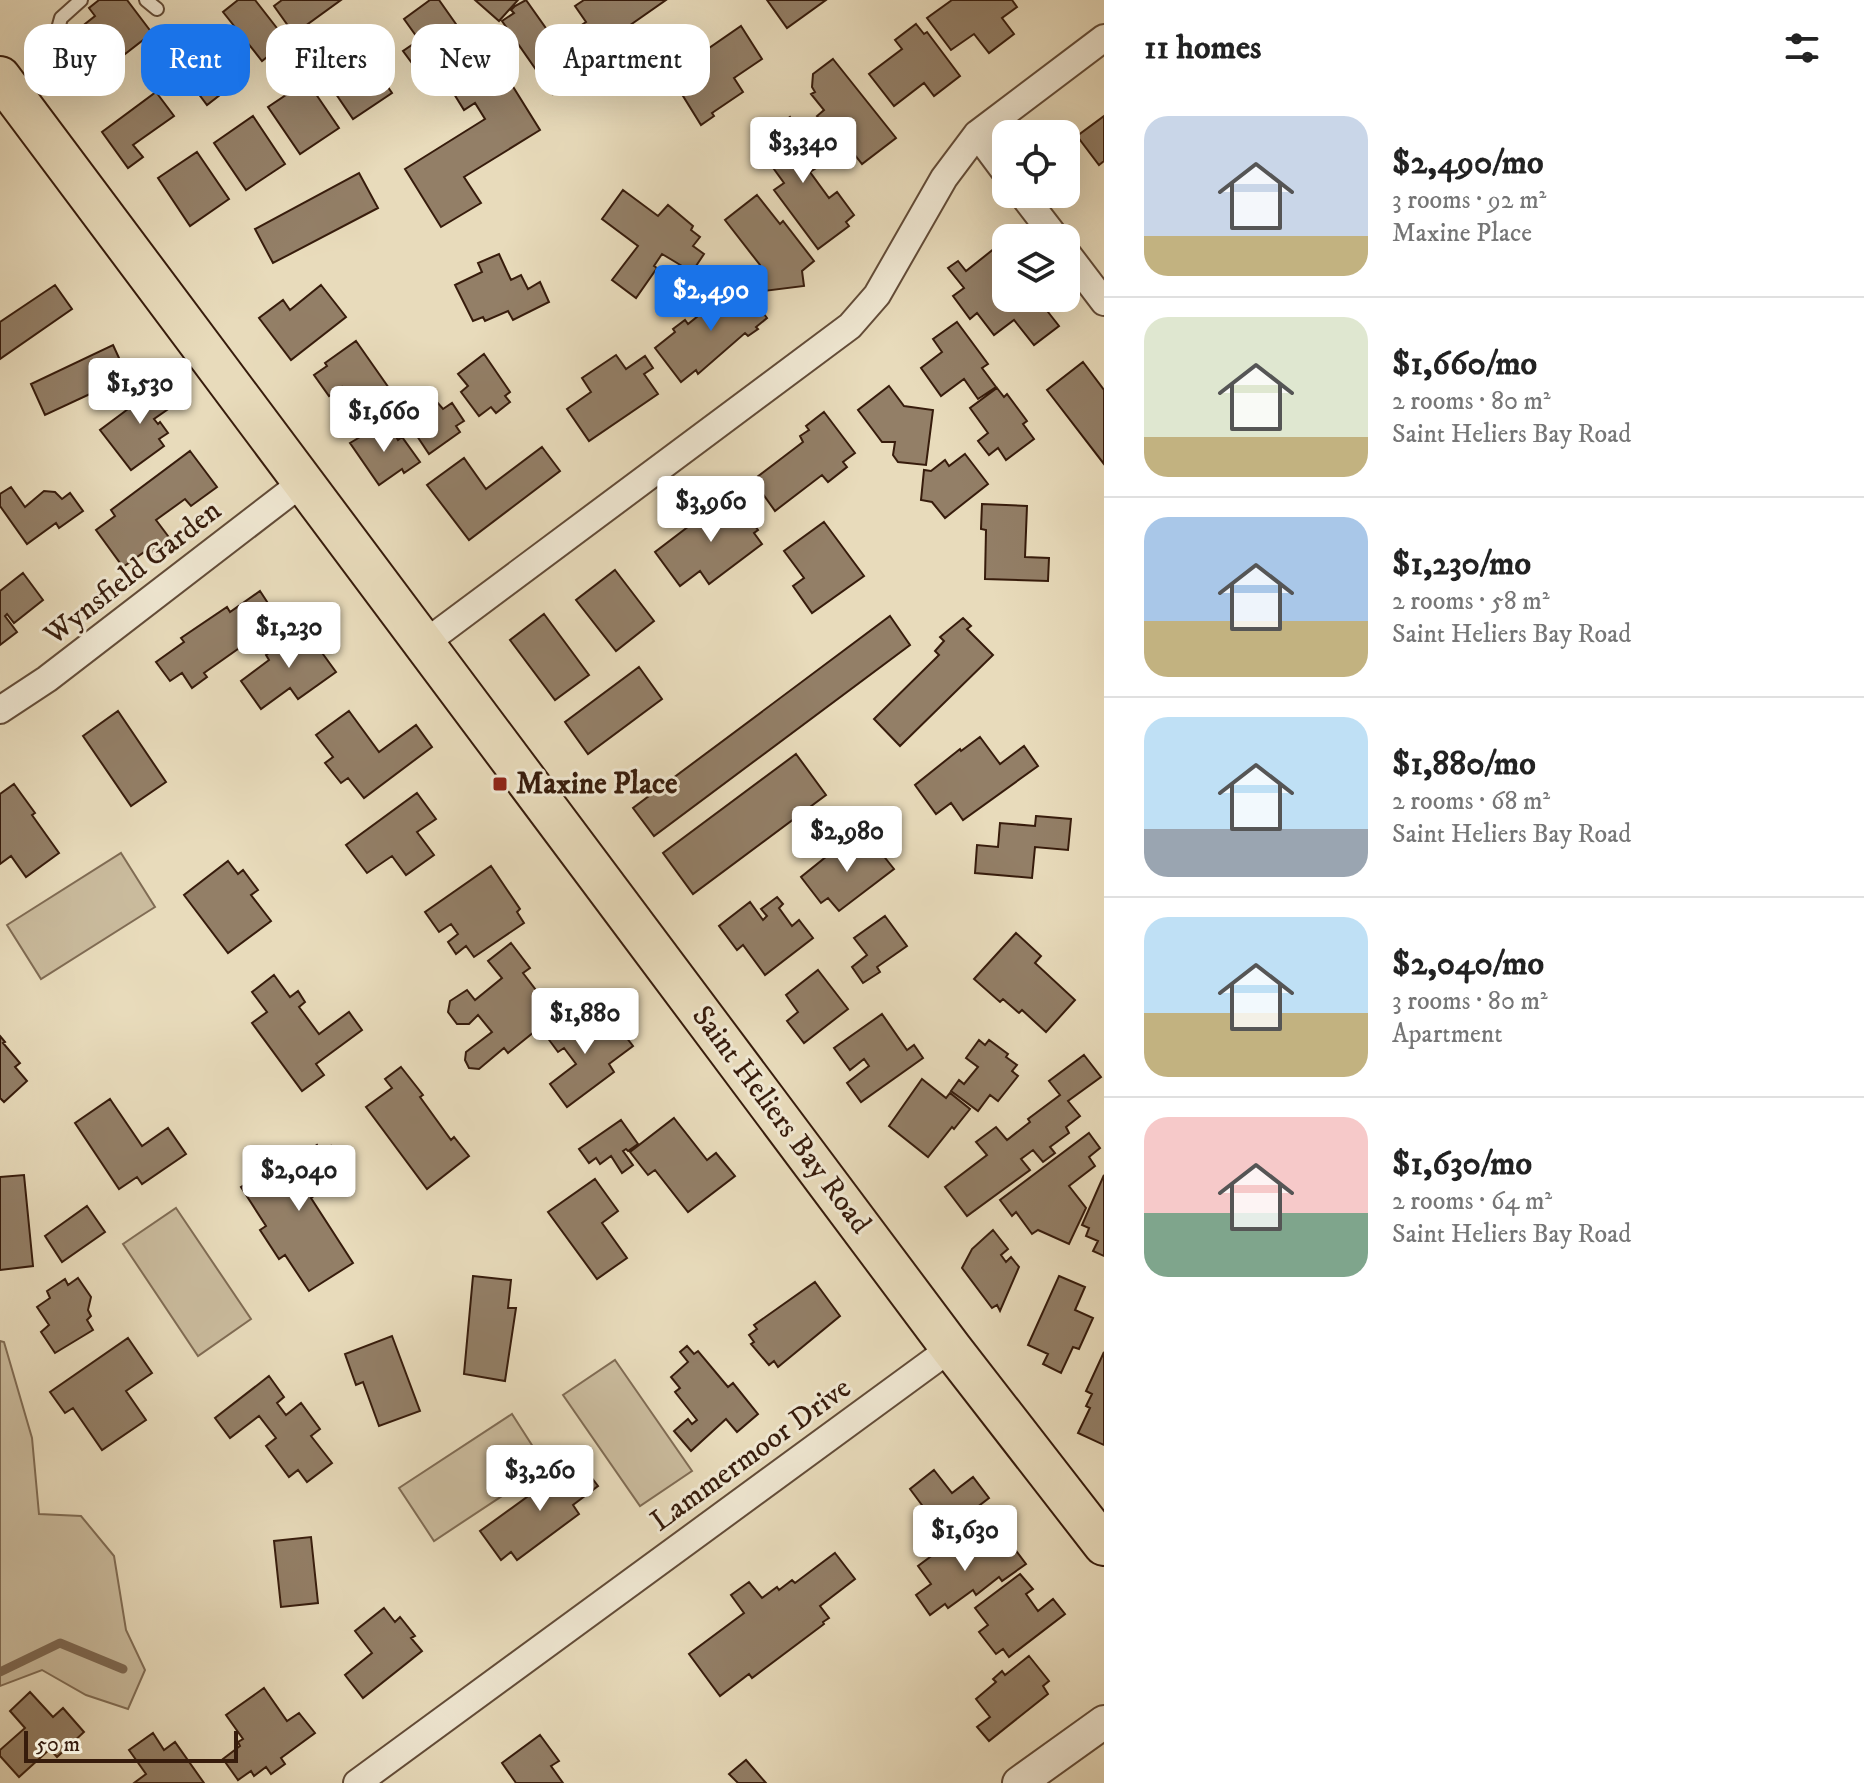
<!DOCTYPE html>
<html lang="en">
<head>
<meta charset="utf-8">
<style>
  :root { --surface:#fff; --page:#f2f2f2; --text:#222; --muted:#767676; --line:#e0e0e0; --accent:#1a73e8 }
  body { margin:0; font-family:"IM FELL DW Pica",serif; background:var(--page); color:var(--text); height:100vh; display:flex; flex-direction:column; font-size:30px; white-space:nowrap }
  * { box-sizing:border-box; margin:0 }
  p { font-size:26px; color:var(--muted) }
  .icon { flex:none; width:44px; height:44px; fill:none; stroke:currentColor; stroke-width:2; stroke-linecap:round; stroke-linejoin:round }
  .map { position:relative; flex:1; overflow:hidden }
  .drawer { display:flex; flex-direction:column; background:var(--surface); width:760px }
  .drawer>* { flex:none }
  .hud { position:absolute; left:24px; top:24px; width:760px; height:72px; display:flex; gap:16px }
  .tools { position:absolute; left:992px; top:120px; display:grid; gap:16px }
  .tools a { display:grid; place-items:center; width:88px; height:88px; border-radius:16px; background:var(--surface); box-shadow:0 8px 32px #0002; font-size:40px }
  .scale { position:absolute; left:24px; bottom:20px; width:214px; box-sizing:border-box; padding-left:8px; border:4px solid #371c0c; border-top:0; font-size:22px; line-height:28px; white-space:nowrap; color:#371c0c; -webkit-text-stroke:6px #f0e8d3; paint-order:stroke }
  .price { position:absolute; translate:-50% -68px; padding:0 18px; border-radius:8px; background:#fff; color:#222; font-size:26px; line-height:52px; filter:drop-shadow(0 2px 4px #0008) }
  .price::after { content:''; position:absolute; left:50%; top:48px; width:24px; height:18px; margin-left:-12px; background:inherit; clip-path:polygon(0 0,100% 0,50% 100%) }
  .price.on { background:var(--accent); color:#fff }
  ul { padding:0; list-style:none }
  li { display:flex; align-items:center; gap:24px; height:200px; padding:0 40px }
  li+li { border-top:2px solid var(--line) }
  li span { display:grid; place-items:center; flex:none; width:224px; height:160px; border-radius:24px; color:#555 }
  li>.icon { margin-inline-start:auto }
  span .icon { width:96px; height:96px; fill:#fffc; stroke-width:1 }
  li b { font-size:34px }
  h2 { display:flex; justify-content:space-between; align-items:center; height:96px; padding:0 40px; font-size:34px }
  .pill { padding:0 28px; border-radius:24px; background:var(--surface); box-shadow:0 8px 32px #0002; font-size:28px; line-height:72px }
  .pill.on { background:var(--accent); color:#fff }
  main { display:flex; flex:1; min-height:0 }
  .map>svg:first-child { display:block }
</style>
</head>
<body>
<main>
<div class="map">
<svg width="1104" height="1783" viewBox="0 0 1104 1783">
  <rect width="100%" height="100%" fill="#e8dbbb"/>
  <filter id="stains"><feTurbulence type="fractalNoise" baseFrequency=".0025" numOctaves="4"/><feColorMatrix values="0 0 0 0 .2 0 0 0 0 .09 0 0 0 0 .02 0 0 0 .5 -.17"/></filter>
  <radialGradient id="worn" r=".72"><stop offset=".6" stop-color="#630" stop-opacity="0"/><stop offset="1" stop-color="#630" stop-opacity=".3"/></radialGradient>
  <path fill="#cabb9d" stroke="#806c54" stroke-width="2" d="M121,853L155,907L41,979L7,925Z
    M176,1208L251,1319L198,1356L123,1244Z
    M0,1341L4,1342L32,1438L39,1514L81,1516L114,1556L126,1630L145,1670L128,1709L86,1695L42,1670L0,1686Z
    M615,1360L692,1471L640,1506L563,1395Z
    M512,1414L546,1467L434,1541L399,1488Z"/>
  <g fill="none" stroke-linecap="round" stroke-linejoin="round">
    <path stroke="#7d6852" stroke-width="9" d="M0,1672L60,1643L123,1669"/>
  </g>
  <path fill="#937f67" stroke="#371c0c" stroke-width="2" d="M99,0H127L152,33L125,54L118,45L83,72L61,43L95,16L89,8Z
    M238,0H255L287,41L262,61L223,12Z
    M282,0H341L294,34L274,6Z
    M430,0H439L470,44L423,78L403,51L419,40L404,19Z
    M475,0H518L499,21Z
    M526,0L562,51L558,53L566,64L562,67L572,81L553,94L502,21L514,13L511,10L515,6Z
    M584,0H666L626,28L630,34L600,54L580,26L586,22L575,6Z
    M767,0H826L787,28Z
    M952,0H1012L1017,7L1002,18L1014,34L989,53L974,34L951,50L927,18Z
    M916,24L924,34L927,32L960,76L934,96L924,83L894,106L869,74L902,49L895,40Z
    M741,26L762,59L734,78L743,92L712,113L714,116L701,125L670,75Z
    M197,36L234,84L207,105L171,57Z
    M360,46L392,93L353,119L321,72Z
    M833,59L896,138L862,164L833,127L829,130L817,116L824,110L811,94L815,92L812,87L813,74Z
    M497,61L540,130L464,177L481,203L441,227L405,169L485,119L475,103L464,110L451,89Z
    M307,81L339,128L300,154L268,107Z
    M156,92L174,116L133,145L143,157L128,168L102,132Z
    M253,116L285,164L246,190L214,143Z
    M1104,116V161L1099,165L1077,136Z
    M790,117L800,131L797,133L821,165L810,172L829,198L837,192L854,215L846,222L849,226L818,249L774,190L784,183L755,143Z
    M197,152L229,199L190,226L158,178Z
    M359,173L378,208L273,263L255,229Z
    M623,190L658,216L668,205L693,226L691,230L700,237L693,246L704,254L692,272L662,254L654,266L657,268L636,298L612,280L638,246L602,219Z
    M757,195L780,224L783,221L814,261L802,271L804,286L764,291L760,265L725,220Z
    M995,248L1006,262V298H1037L1059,326L1034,345L1014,320L994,335L977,313L970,319L953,296L964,288L948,268L958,261L966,271Z
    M499,254L511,280L521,275L528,289L540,282L549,302L513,320L508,311L485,321L483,317L473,321L455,285L482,272L478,263Z
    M736,283L739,286L741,284L767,318L756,327L758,329L748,336L745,333L698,374L696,370L681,382L655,348L675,332L673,329L685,320L688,324L708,308L705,306L715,297L718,301Z
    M55,285L72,309L0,359V322Z
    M321,285L346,317L291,360L259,318L283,300L290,310Z
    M957,322L988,364L982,368L996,387L978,399L964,379L941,396L921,368L942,352L933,339Z
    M356,341L391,391L361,413L342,387L329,396L314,375L327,366L325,363Z
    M113,345L125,371L102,382L105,387L45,415L31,384Z
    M484,354L510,392L505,396L510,402L496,413L491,407L479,416L461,392L468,386L458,374Z
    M616,355L626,369L645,356L653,368L644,374L658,394L589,441L567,409L591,392L582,378Z
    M1083,362L1104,390V464L1047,390Z
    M157,380L174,397L170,400L174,405L154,419L158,424L160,422L168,433L159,439L164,446L131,470L100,430L132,406L129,401Z
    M889,386L904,406L933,410L926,465L898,462L893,455L895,442H882L858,410Z
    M997,388L1004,397L1007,394L1027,421L1023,424L1034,439L1006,460L998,448L989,455L978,441L988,433L970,408Z
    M430,394L443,409L452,403L464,421L456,426L460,432L429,454L415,433L410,436L402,421V406L415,395L420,400Z
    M824,412L855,453L843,462L847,467L828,482L822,475L775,511L753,480L803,442L800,436L809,430L806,426Z
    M382,424L390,436L394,433L398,440L402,437L420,462L404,473L402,469L379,485L350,443Z
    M542,447L560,471L469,540L427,485L464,458L486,489Z
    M190,451L217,487L191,506L185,499L156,520L171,540L150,555L147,550L123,567L96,530L115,516L111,510Z
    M965,454L988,484L945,518L932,502L921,500L924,470L931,471L945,460L949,466Z
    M11,487L25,507L44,491L55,492L62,499L70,493L83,511L59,528L56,523L27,544L0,506V494Z
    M731,494L758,530L754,533L762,544L709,584L700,571L680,586L655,552Z
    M982,504L1027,506L1025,557L1049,558L1048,581L985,579L986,530L981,529Z
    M824,522L864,576L812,613L793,586L804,578L784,551Z
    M615,570L654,621L616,651L576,600Z
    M23,573L43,600L14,623L7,614L5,616L17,632L0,645V591Z
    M260,591L277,617L250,636L252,639L204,673L207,677L192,688L182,673L170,681L156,662L184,642L181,638L227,607L230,612Z
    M544,614L589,675L555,700L510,640Z
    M890,616L910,645L654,836L633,808Z
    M963,618L971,626L967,629L993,655L900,746L874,719L939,655L935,651L944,641L940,637Z
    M304,628L336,672L298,699L290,688L261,709L241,681L269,660L266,655Z
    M639,667L662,699L588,754L565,722Z
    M118,711L166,782L131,806L83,736Z
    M349,711L379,752L416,725L432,747L364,798L348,778L341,783L325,763L333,757L316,735Z
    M980,737L1000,764L1024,746L1038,766L963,820L951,803L936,814L915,785L960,749L961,751Z
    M796,754L826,795L693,894L663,853Z
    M14,784L35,813L32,815L59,853L26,877L11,856L0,864V794Z
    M417,793L436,819L417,832L434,855L406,875L392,856L367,873L346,845Z
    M1036,816L1071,819L1068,850L1035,847L1032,878L975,873L977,845L998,847L1000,823L1035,826Z
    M870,839L894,869L839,911L828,898L821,903L801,877L842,844L850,854Z
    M228,861L238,874L243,870L258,890L251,895L271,921L228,953L184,895Z
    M491,866L520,909L517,912L524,923L474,957L466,946L456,954L448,942L458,934L451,924L439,932L425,912Z
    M777,897L783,904L779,908L792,926L799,920L813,938L765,975L743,945L737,950L719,926L750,902L763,920L767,916L761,909Z
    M885,916L907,946L877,967L880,972L863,983L852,967L867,955L854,938Z
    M1016,933L1041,956L1035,963L1075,1000L1046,1032L1022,1010L1019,1013L1003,999L1000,1002L974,979Z
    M511,943L530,968L523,973L555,1015L508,1053L504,1048L479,1069L469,1068L465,1060L466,1052L492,1032L478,1015L469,1024H457L448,1012L450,1001L467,990L475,1000L502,978L488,961Z
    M818,970L848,1009L804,1043L787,1021L798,1012L786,995Z
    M274,975L290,997L298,991L305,1002L299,1007L319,1034L349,1012L362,1030L316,1064L324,1075L302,1091L252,1023L267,1012L252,992Z
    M571,1012L592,1040L615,1023L633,1046L609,1064L614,1072L567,1107L550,1084L576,1064L564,1048L558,1052L544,1033Z
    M882,1014L907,1050L914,1045L923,1058L861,1102L847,1083L869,1066L864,1059L850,1070L834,1048Z
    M0,1036L5,1042L3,1043L20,1063L15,1067L27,1081L4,1102L0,1098Z
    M979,1040L985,1045L989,1040L1008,1054L1006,1057L1017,1065L1012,1071L1018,1076L998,1101L990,1095L978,1111L951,1091L959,1080L964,1084L978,1067L966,1058Z
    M1084,1055L1101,1077L1068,1101L1080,1116L1066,1127L1069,1133L1050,1147L1055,1153L1043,1162L1033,1150L1021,1159L1030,1170L967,1216L945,1187L987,1155L976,1142L996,1127L1007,1140L1030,1122L1028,1119L1060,1095L1049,1081Z
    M401,1067L423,1095L420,1097L451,1140L454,1137L469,1156L427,1189L366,1107L392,1088L385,1079Z
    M922,1079L946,1098L950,1093L970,1109L954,1129L952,1127L928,1157L889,1126Z
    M110,1099L142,1146L168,1128L186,1154L142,1184L137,1177L119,1189L75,1123Z
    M674,1118L707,1160L716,1153L735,1176L688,1212L655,1170L648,1175L630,1152Z
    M621,1120L638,1144L628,1151L626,1149L623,1151L633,1165L622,1173L611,1156L600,1164L596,1158L589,1163L579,1149Z
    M1089,1133L1100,1148L1089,1157L1095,1166L1069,1186L1086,1208L1069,1244L1038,1230L1032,1234L1016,1212L1012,1216L1000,1200Z
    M317,1145L322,1153L331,1146L349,1173L311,1198L353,1263L309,1291L285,1255L279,1259L260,1230L266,1226L241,1187L250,1181L245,1172L273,1153L279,1162L284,1158L293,1172L308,1162L303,1154Z
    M24,1175L33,1266L0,1270V1177Z
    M1104,1175V1256L1093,1251L1098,1241L1086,1236L1089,1228L1082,1225Z
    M595,1179L618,1211L602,1223L627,1258L597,1279L548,1212Z
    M87,1206L105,1232L62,1262L45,1236Z
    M993,1230L1008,1249L1001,1255L1006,1262L1011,1257L1019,1267L1000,1311L997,1305L992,1308L962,1268L972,1249Z
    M473,1276L511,1280L508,1308H516L505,1381L464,1374Z
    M1059,1276L1085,1287L1075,1310L1093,1318L1079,1349L1073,1347L1061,1373L1043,1364L1048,1354L1028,1345Z
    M78,1278L91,1297L88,1310L91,1316L87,1320L93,1330L55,1353L41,1332L49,1325L37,1307L50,1298L47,1291L65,1279L68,1285Z
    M815,1282L840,1316L778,1367L774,1361L769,1365L751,1344L754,1342L749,1335L757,1329L754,1325Z
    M392,1336L420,1411L379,1426L363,1382L356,1385L345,1354Z
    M128,1338L152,1373L126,1391L146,1420L102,1450L73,1408L65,1413L50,1392Z
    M687,1346L694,1354L698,1351L728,1387L733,1383L758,1414L737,1432L726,1419L691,1451L674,1431L688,1419L692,1424L697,1420L675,1392L680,1388L671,1377L688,1362L680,1352Z
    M1104,1352V1445L1078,1433L1090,1408L1086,1406L1092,1394L1086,1391Z
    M269,1376L284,1397L277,1403L286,1415L301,1403L320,1429L311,1436L332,1463L307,1482L298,1470L289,1477L266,1446L276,1438L259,1416L230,1438L215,1418Z
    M578,1460L598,1486L573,1505L579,1514L517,1560L511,1552L501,1560L480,1531Z
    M934,1470L952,1493L973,1477L989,1498L937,1538L930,1528L936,1524L910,1489Z
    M311,1537L318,1603L281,1607L274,1541Z
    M957,1537L970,1555L978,1550L981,1553L986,1549L990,1553L1008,1540L1026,1564L1002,1581L999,1577L976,1595L973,1590L948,1608L945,1604L930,1615L916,1595L931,1584L918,1566Z
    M835,1553L855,1579L820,1606L829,1618L823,1622L824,1624L752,1678L749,1674L720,1696L689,1654L744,1613L731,1595L749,1582L762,1598L777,1587L779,1590L792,1580L795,1583Z
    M1020,1574L1033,1589L1026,1594L1038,1611L1053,1599L1065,1614L1009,1657L1003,1649L996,1654L979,1632L988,1625L975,1608Z
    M384,1608L395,1622L400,1617L415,1636L411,1638L422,1651L363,1698L345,1675L372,1653L355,1631Z
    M1029,1656L1049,1681L1043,1686L1048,1694L989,1741L977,1727L990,1717L976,1699L996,1682L993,1679L1002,1671L1005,1675Z
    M264,1688L287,1721L299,1713L315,1733L281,1758L285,1764L271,1774L266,1767L254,1776L251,1771L238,1780L223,1759L240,1746L238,1742L243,1739L226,1715Z
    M30,1692L53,1717L63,1708L84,1732L57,1757L50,1749L19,1777L0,1756V1750L25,1728L10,1711Z
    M153,1733L164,1750L175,1742L204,1783H134L146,1774L129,1750Z
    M540,1735L559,1761L551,1766L563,1783H516L502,1763Z
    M746,1760L766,1783H738L729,1774Z"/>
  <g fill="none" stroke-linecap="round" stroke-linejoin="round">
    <defs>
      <path id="service" d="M146,0L157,9
        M19,90L37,74L54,43L61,18L81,0"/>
      <path id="minor" d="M977,134L1006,173
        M1022,194L1056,238
        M1066,252L1104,302
        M425,643L850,326L877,295L944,178L977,134L1104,38
        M0,710L47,679L303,482
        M357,1783L951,1348"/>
      <path id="tertiary" d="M1019,1783L1104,1722"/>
      <path id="primary" d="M0,77L951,1348L1104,1545"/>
    </defs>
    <use href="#service" stroke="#634c38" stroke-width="16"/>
    <use href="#minor" stroke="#634c38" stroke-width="30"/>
    <use href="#tertiary" stroke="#634c38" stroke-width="36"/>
    <use href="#primary" stroke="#371c0c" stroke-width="44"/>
    <use href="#service" stroke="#f0e8d3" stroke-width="12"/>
    <use href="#minor" stroke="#f0e8d3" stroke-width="26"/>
    <use href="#tertiary" stroke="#f0e8d3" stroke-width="32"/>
    <use href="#primary" stroke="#e8dbbb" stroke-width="40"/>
  </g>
  <rect fill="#8f2418" stroke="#f0e8d3" stroke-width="3" x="492" y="776" width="16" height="16" rx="4"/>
  <g text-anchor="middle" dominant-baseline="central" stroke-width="6" stroke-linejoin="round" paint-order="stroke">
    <g font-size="30" fill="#371c0c" stroke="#f0e8d3">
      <text transform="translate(133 573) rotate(-38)">Wynsfield Garden</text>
      <text transform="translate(781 1120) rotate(53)">Saint Heliers Bay Road</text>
      <text transform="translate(751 1455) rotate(-36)">Lammermoor Drive</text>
    </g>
    <g font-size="30" font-weight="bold" fill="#371c0c" stroke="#f0e8d3" text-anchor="start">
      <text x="516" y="784">Maxine Place</text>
    </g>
  </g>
  <rect width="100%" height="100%" filter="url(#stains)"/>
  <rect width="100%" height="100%" fill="url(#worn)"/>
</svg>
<div class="tools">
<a><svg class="icon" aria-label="locate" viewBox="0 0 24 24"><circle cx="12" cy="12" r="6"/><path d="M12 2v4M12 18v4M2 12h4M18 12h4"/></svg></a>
<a><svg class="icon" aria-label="layers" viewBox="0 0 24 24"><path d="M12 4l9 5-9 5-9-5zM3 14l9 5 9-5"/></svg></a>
</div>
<div class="scale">50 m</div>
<b class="price" style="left:803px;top:185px">$3,340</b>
<b class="price on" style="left:711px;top:333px">$2,490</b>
<b class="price" style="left:140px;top:426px">$1,530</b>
<b class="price" style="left:384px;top:454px">$1,660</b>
<b class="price" style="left:711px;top:544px">$3,960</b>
<b class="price" style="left:289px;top:670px">$1,230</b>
<b class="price" style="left:847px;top:874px">$2,980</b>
<b class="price" style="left:585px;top:1056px">$1,880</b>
<b class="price" style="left:299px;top:1213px">$2,040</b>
<b class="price" style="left:540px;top:1513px">$3,260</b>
<b class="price" style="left:965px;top:1573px">$1,630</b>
<div class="hud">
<a class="pill">Buy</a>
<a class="pill on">Rent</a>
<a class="pill">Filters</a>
<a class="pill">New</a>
<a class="pill">Apartment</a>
</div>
</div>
<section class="drawer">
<h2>11 homes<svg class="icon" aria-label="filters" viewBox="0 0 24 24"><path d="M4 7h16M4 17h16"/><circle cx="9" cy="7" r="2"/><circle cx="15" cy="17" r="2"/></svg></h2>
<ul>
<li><span style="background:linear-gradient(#c9d6e8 75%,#c2b280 0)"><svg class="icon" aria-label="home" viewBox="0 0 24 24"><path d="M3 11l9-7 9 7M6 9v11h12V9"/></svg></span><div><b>$2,490/mo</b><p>3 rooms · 92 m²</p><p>Maxine Place</p></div></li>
<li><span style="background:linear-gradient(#dfe7d0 75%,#c2b280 0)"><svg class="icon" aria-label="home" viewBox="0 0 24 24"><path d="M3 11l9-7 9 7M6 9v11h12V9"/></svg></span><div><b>$1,660/mo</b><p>2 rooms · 80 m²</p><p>Saint Heliers Bay Road</p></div></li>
<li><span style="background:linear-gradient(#a9c7e8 65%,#c2b280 0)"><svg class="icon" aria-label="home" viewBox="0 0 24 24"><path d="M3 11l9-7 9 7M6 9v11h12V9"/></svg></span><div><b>$1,230/mo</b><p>2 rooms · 58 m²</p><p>Saint Heliers Bay Road</p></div></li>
<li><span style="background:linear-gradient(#bfe0f5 70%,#9aa5b1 0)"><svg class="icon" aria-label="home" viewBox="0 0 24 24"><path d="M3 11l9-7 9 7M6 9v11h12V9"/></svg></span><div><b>$1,880/mo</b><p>2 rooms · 68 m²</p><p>Saint Heliers Bay Road</p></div></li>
<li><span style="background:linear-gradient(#bfe0f5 60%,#c2b280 0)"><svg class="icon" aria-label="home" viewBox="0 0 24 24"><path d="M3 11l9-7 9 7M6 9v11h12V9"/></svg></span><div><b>$2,040/mo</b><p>3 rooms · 80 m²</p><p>Apartment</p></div></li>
<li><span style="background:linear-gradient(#f6c9c9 60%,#7fa58c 0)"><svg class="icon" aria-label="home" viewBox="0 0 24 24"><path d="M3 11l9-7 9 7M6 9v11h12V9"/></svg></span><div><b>$1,630/mo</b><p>2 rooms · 64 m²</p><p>Saint Heliers Bay Road</p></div></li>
</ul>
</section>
</main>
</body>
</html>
